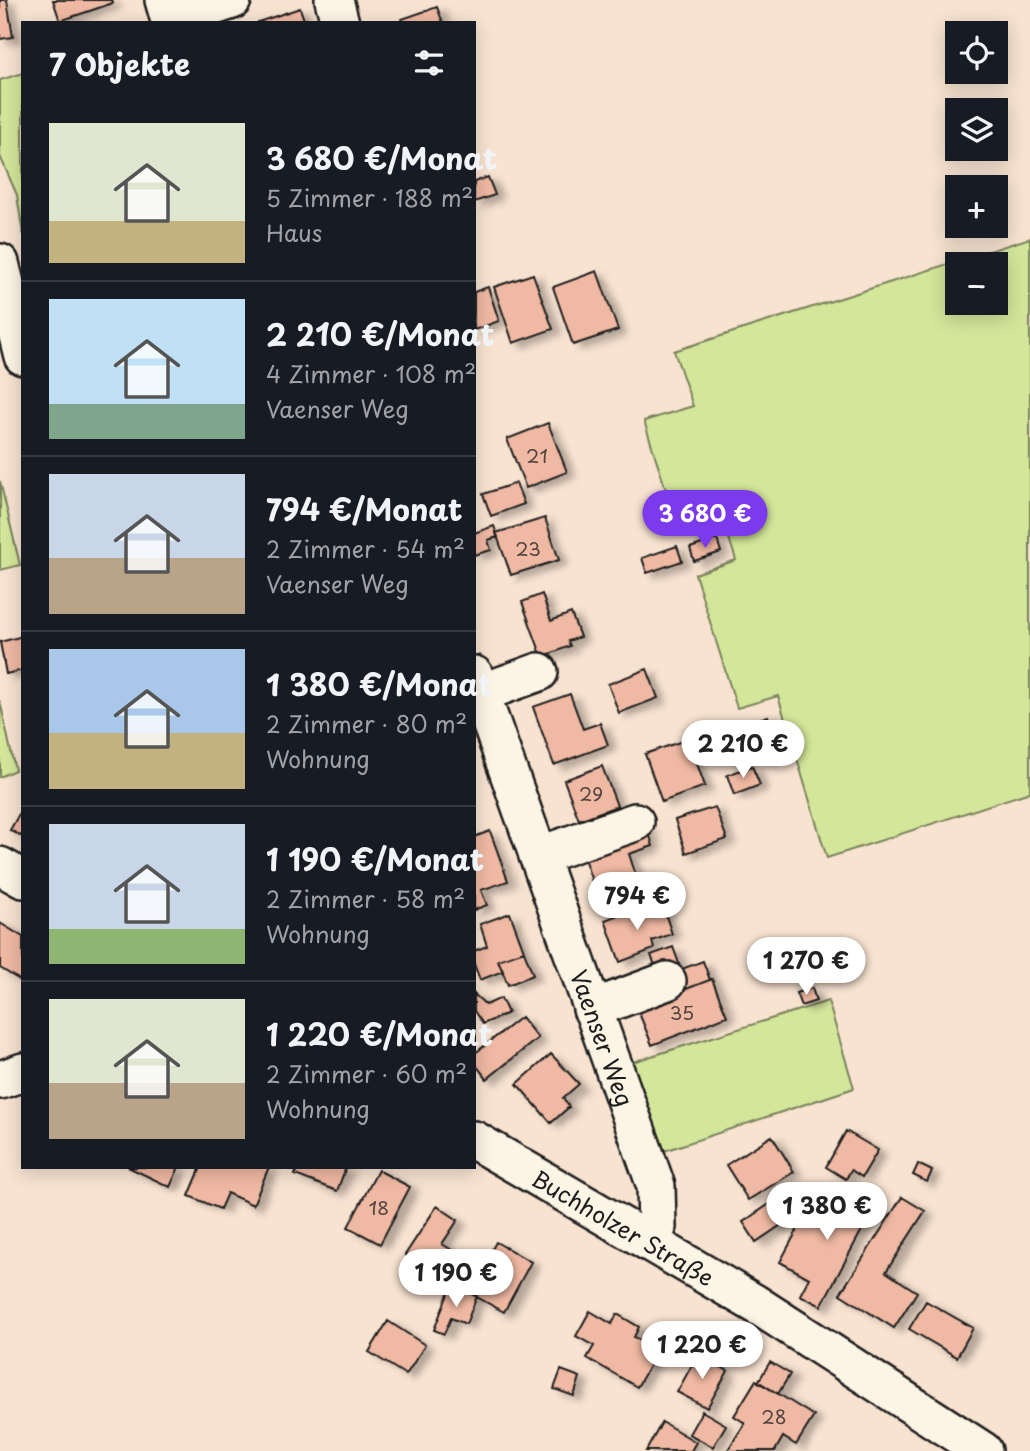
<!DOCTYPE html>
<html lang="de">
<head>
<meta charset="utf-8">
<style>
  :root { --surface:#171b24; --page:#20242c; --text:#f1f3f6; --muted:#9ea1a6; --line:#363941; --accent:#7c3aed }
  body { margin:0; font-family:"Playpen Sans",sans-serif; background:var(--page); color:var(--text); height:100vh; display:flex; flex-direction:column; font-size:26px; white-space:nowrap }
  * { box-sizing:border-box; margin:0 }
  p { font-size:23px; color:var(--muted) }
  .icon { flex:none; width:38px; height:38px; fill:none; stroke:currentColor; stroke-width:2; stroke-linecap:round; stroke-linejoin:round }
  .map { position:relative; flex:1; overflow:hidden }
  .panel { position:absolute; left:21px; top:21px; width:455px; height:1148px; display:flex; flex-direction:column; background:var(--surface); border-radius:0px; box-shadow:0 4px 18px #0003 }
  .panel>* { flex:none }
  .buttons { position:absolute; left:945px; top:21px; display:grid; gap:14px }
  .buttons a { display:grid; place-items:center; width:63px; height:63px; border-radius:0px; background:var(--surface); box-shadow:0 4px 18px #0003; font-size:35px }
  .price { position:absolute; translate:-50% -60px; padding:0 16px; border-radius:24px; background:#fff; color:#222; font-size:23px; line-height:46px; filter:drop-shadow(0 2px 4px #0008) }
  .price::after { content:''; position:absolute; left:50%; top:42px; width:21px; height:16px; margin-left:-10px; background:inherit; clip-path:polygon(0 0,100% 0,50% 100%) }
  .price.on { background:var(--accent); color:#fff }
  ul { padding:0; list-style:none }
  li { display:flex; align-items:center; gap:21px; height:175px; padding:0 28px }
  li+li { border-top:2px solid var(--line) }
  li span { display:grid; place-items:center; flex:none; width:196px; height:140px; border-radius:0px; color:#555 }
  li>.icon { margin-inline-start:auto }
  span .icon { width:84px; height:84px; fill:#fffc; stroke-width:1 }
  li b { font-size:30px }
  h2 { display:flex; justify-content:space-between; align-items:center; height:84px; padding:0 28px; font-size:30px }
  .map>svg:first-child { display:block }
</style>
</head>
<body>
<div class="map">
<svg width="1030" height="1451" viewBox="0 0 1030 1451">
  <defs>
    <filter id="shadow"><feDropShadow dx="8" dy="4.5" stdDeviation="3.5" flood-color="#0004"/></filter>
  </defs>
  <rect width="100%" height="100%" fill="#f8e3d1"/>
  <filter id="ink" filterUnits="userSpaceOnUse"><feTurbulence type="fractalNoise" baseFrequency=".0143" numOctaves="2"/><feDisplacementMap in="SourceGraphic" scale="14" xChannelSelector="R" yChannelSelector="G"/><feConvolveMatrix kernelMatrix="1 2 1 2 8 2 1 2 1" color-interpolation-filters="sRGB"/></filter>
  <g filter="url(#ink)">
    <path fill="#d4e69a" stroke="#78815b" stroke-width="2" fill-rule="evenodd" d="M23,73V235L17,195L0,156V80Z
      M1030,238V792L827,858L778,696L737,708L695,574L736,560L715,495L672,509L644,421L693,406L674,351ZM996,264V303H957V264Z
      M0,481L20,565L0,570Z
      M0,701L15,770L0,777Z
      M828,1001L854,1088L655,1154L626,1064Z"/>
    <path fill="#f0b9a3" stroke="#1c1c1c" stroke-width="2" filter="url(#shadow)" d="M0,0H7L13,37L0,39Z
      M53,0H112L113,3L60,21Z
      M437,7L443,23H404L402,19Z
      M300,8L305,23H258V22Z
      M488,177L495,195L474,202V182Z
      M597,271L618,330L573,345L553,287Z
      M533,274L553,329L513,343L494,287Z
      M488,287L499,321L474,330V292Z
      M548,423L567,472L526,488L507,439Z
      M516,483L524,504L491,516L483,494Z
      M545,518L559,560L511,575L496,533Z
      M494,526L498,537L488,540L491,550L474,555V533Z
      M717,539L721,552L694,561L690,548Z
      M677,546L682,561L647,573L642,558Z
      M542,594L551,621L571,613L580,637L568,641L570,646L542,657L522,602Z
      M23,636V670L6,674L0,642Z
      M647,669L658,698L619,713L608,684Z
      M570,694L583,729L600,723L608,745L554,765L533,707Z
      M768,716L777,740L754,749L745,724Z
      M688,739L705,786L662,802L645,754Z
      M602,766L617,806L579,820L564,780Z
      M752,766L760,785L734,795L727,775Z
      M23,807V837L10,830Z
      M715,807L727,839L686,853L675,820Z
      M647,826L653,846L629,854L639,885L598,899L581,849Z
      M490,831L508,881L481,890L487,905L474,910V837Z
      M638,907L642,918L664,910L672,934L652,941L654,949L620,962L605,920Z
      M510,913L524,951L498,960L503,971L480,980L474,964V951L487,946L480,924Z
      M0,923L23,937V982L0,968Z
      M673,947L681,969L660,978L651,955Z
      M524,951L533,975L508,985L498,960Z
      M703,961L710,980L678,992L671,973Z
      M712,979L727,1016L652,1045L637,1008Z
      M812,988L816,1001L801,1006L796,993Z
      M474,994L486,1005L501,998L508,1013L483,1024L474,1011Z
      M521,1017L538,1038L487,1079L474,1063V1054Z
      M551,1054L579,1084L563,1098L569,1107L551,1123L517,1084Z
      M846,1131L878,1150L862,1177L851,1170L846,1179L826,1167Z
      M772,1136L794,1172L748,1200L726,1165Z
      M918,1164L932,1171L927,1182L913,1175Z
      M128,1167H179L170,1187Z
      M201,1167H269L253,1205L227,1193L220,1209L189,1196Z
      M298,1167H346L337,1191L295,1175Z
      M378,1170L410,1187L380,1244L348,1227Z
      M841,1185L876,1204L821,1306L800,1295L809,1278L780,1262L808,1210L823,1218Z
      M902,1197L925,1211L886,1272L917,1292L894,1328L840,1294Z
      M774,1201L787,1221L756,1242L743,1222Z
      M437,1206L458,1220L442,1244L452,1250L435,1275L405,1255Z
      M496,1242L531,1262L504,1312L468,1292Z
      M451,1286L477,1296L466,1324L451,1318L444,1334L434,1330Z
      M926,1301L973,1328L957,1357L909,1329Z
      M590,1311L612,1324L617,1314L639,1327L634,1337L658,1351L637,1387L587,1358L594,1346L576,1336Z
      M388,1321L425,1345L406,1375L369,1352Z
      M698,1354L728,1371L707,1408L677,1392Z
      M770,1362L790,1374L778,1394L758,1382Z
      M561,1370L580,1377L574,1396L554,1389Z
      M756,1380L814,1416L796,1445L783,1437L775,1451H727L745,1423L734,1416Z
      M702,1411L726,1425L713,1447L689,1434Z
      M662,1422L696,1442L691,1451H646Z"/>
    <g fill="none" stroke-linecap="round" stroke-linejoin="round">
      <defs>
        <g id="minor">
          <path d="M164,0L170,21L232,0"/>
          <path d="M334,0L340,23"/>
          <path d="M0,263L23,356"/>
          <path id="s1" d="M474,675L656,1186L657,1228L649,1242"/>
          <path d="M481,693L539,672"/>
          <path d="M538,856L635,822"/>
          <path d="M0,866L23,879"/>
          <path d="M592,1009L667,981"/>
          <path d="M0,1080L23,1072"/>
          <path id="s2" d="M474,1140L754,1303L983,1451"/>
        </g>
      </defs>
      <use href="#minor" stroke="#1c1c1c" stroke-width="42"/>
      <use href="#minor" stroke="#fcf5e5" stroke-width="37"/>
    </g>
  </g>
  <g text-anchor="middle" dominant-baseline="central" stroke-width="7" stroke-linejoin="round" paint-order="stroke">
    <g font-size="19" fill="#51433e">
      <text x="537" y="455">21</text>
      <text x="528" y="548">23</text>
      <text x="591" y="793">29</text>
      <text x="682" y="1012">35</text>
      <text x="379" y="1207">18</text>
      <text x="774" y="1416">28</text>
    </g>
    <g font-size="23" fill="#1c1c1c" stroke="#fcf5e5">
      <text stroke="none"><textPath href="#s1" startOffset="385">Vaenser Weg</textPath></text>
      <text stroke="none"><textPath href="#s2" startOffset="173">Buchholzer Straße</textPath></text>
    </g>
  </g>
</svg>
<div class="buttons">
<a><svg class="icon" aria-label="locate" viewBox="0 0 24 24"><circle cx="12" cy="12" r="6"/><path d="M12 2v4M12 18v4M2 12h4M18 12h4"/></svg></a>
<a><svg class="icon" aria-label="layers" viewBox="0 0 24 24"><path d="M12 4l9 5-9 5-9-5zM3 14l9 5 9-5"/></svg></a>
<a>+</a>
<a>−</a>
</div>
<b class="price on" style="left:705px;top:550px">3 680 €</b>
<b class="price" style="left:743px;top:780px">2 210 €</b>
<b class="price" style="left:637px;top:932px">794 €</b>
<b class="price" style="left:806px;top:997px">1 270 €</b>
<b class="price" style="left:827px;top:1242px">1 380 €</b>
<b class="price" style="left:456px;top:1309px">1 190 €</b>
<b class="price" style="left:702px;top:1381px">1 220 €</b>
<section class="panel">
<h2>7 Objekte<svg class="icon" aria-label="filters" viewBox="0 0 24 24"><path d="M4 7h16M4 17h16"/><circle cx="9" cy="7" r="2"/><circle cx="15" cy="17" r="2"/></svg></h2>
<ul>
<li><span style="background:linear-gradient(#dfe7d0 70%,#c2b280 0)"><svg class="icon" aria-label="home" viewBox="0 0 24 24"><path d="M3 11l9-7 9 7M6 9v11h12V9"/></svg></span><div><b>3 680 €/Monat</b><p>5 Zimmer · 188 m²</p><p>Haus</p></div></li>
<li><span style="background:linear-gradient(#bfe0f5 75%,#7fa58c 0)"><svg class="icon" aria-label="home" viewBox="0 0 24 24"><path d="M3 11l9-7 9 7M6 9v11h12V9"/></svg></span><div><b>2 210 €/Monat</b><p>4 Zimmer · 108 m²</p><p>Vaenser Weg</p></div></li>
<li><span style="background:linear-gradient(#c9d6e8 60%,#b9a48a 0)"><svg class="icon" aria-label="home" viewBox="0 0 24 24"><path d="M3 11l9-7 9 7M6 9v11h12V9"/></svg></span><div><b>794 €/Monat</b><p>2 Zimmer · 54 m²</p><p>Vaenser Weg</p></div></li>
<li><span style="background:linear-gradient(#a9c7e8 60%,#c2b280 0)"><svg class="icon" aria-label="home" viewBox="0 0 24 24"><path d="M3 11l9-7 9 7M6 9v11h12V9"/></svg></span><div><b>1 380 €/Monat</b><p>2 Zimmer · 80 m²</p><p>Wohnung</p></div></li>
<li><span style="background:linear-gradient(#c9d6e8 75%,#8fb573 0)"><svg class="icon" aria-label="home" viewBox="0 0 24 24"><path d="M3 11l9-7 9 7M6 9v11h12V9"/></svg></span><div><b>1 190 €/Monat</b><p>2 Zimmer · 58 m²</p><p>Wohnung</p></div></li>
<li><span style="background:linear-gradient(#dfe7d0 60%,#b9a48a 0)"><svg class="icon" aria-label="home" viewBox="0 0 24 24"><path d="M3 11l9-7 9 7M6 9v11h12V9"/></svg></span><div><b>1 220 €/Monat</b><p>2 Zimmer · 60 m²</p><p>Wohnung</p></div></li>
</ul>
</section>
</div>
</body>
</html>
